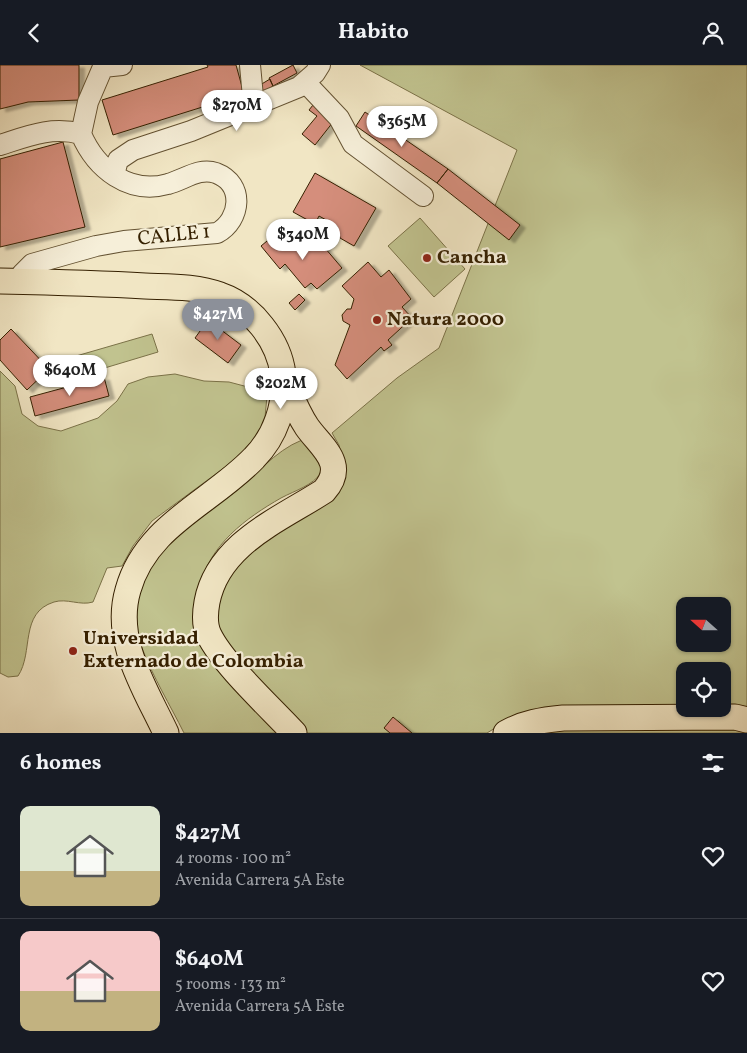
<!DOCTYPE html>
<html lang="en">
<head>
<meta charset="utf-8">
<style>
  :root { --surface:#171b24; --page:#20242c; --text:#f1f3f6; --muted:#9ea1a6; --line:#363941; --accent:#8c9099 }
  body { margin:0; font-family:Vollkorn,serif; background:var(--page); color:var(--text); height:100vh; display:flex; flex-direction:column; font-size:19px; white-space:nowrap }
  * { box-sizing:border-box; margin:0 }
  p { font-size:16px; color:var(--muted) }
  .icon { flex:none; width:28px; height:28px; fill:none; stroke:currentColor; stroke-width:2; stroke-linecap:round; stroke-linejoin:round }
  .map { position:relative; height:668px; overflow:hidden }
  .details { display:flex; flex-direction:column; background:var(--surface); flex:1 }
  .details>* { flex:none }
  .needle { width:32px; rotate:291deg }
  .buttons { position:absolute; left:676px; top:532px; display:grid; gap:10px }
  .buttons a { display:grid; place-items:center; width:55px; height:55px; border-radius:10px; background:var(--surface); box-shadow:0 1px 4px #0004; font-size:25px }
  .price { position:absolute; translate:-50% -42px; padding:0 11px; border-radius:18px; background:#fff; color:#222; font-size:16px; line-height:32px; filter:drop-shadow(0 1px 2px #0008) }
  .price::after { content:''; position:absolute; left:50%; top:30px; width:15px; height:11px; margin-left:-8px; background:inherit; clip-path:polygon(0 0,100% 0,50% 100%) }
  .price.current { background:var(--accent); color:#fff }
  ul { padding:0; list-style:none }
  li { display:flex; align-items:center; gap:15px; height:125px; padding:0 20px }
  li+li { border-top:1px solid var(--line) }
  li span { display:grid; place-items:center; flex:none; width:140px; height:100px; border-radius:10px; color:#555 }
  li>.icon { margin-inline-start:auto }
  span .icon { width:60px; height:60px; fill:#fffc; stroke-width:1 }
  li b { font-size:21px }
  h2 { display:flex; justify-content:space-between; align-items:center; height:60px; padding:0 20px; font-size:21px }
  header { display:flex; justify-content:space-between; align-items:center; height:65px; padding:0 20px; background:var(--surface); font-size:22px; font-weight:700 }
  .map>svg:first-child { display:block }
</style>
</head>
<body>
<header><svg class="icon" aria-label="back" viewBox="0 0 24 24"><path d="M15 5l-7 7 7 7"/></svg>Habito<svg class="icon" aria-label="person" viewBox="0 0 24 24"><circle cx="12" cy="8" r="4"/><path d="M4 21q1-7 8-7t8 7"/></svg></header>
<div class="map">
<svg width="747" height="668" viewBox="0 0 747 668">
  <defs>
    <filter id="shadow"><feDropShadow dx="5.5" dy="3" stdDeviation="1" flood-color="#0004"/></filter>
  </defs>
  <rect width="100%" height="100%" fill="#f1e6c4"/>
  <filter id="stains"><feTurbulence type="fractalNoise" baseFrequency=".004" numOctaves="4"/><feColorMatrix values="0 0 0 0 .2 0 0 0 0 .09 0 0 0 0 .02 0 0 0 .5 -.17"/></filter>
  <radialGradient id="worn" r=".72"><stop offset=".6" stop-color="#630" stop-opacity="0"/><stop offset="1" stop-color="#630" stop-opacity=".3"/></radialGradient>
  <path fill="#c1c38f" stroke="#7b7248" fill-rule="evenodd" d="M360,0H747V668H526L513,652L487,668H300L217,575L218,523L235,497L343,403L339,380L332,368L397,313L439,283L517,85ZM685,541H722V579H685ZM685,606H722V644H685Z
    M420,153L465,204L434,232L388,181Z
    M152,269L158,287L58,317L52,298Z
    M0,306L15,321L22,349L38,361L61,366L98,353L117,336L128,319L148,312L175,309L204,316L229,317L248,322L267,331L264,363L236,394L152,456L133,481L122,501L107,503L93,537C80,541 67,533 54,537C19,548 34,587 18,611L8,612L0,608Z
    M302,375L317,381L322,407C312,421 296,425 281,433C246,453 209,480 200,522C198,532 198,543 196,553L279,668H184C170,640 153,612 142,583C126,544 145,497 174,469C191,454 212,443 230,430C255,412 274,386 302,375Z"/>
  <path fill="#d58e7c" stroke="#352001" filter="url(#shadow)" d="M0,0H79V35L28,37L0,44Z
    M207,0H236L244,29L113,70L102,35L208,2Z
    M293,0L297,8L273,21L269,13Z
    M270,14L273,21L264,27L260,20Z
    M317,35L337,52L315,80L302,69L317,51L309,45Z
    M365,47L448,104L437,118L356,61Z
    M63,77L85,162L0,182V94Z
    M448,104L520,160L509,175L437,118Z
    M315,108L376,143L354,181L340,173L337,161L319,151L315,159L293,147Z
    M279,166L296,186L303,181L307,186L319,176L342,203L317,224L311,218L305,223L285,199L280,204L261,181Z
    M368,197L381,212L389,205L411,234L402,242L412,253L388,275L392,280L384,286L381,282L347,314L335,300L350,260L343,256L342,250L347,244H351L354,234L342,221Z
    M299,229L305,235L295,245L289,238Z
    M208,255L241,280L228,298L195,273Z
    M11,264L49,304L27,325L0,295V275Z
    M104,312L109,331L35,351L30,332Z
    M393,652L412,668H390L384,663Z"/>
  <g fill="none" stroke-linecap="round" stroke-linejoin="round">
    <defs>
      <path id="minor" d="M105,0L103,2L122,0
        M250,0L253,32L257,40
        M306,18L339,53L353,79L423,131
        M81,69L88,37L103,2
        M0,80C28,71 52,61 81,69C96,104 129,130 168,119C184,115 199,102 216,108C245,119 241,155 217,168L124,176L96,181L32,199L22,209L20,217
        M114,110L118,95L133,85L191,66L299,22L315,8L320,0"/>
      <path id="major" d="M0,216C48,217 96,218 145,221C170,222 196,221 220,230C252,241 279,276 283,309C287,339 275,372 254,393C211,438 146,460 128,525C113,576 145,623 166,668
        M284,315C291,331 297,347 307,362C321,382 348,399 324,426C279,455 218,479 207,537C205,548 204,560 209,570C223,599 271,643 294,668
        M506,668C524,658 542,655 563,653L735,652L747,655"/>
    </defs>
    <use href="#minor" stroke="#645232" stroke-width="22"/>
    <use href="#major" stroke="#352001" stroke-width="27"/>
    <use href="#minor" stroke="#f6efd9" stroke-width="20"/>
    <use href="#major" stroke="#f1e6c4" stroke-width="25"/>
  </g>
  <g fill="#8f2418" stroke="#f6efd9" stroke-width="2">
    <circle cx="427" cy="193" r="5"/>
    <circle cx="377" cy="255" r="5"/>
    <circle cx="73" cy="586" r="5"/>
  </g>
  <g text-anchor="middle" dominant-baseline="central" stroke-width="4.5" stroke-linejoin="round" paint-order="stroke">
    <g font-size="20" fill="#352001" stroke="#f6efd9">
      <text transform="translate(174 171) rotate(-6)">CALLE 1</text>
    </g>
    <g font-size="20" font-weight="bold" fill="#352001" stroke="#f6efd9" text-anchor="start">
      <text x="437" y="193">Cancha</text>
      <text x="387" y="255">Natura 2000</text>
      <text x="83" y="574">Universidad<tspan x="83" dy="23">Externado de Colombia</tspan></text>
    </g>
  </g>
  <rect width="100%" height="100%" filter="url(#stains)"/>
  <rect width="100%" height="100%" fill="url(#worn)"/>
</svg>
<div class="buttons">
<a><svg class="needle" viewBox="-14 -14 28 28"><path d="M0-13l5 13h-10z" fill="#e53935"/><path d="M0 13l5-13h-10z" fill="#9ea1a6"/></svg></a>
<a><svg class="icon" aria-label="locate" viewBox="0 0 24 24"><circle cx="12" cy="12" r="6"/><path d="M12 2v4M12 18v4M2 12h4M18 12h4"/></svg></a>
</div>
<b class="price" style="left:237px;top:67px">$270M</b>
<b class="price" style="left:402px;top:83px">$365M</b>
<b class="price" style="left:303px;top:196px">$340M</b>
<b class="price current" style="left:218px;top:276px">$427M</b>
<b class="price" style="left:70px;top:332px">$640M</b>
<b class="price" style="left:281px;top:345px">$202M</b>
</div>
<section class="details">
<h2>6 homes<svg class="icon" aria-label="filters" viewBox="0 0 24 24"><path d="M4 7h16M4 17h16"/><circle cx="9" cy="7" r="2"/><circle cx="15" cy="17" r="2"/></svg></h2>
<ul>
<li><span style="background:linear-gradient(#dfe7d0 65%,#c2b280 0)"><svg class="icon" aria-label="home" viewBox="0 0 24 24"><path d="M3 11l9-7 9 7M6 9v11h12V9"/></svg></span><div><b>$427M</b><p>4 rooms · 100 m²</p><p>Avenida Carrera 5A Este</p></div><svg class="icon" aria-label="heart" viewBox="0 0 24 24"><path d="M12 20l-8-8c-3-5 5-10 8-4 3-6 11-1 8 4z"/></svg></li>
<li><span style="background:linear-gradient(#f6c9c9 60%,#c2b280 0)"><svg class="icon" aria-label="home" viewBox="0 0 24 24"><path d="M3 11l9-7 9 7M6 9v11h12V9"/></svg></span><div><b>$640M</b><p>5 rooms · 133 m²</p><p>Avenida Carrera 5A Este</p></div><svg class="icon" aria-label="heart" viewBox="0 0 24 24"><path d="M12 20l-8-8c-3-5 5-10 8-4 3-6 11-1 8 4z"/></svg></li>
</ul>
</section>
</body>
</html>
